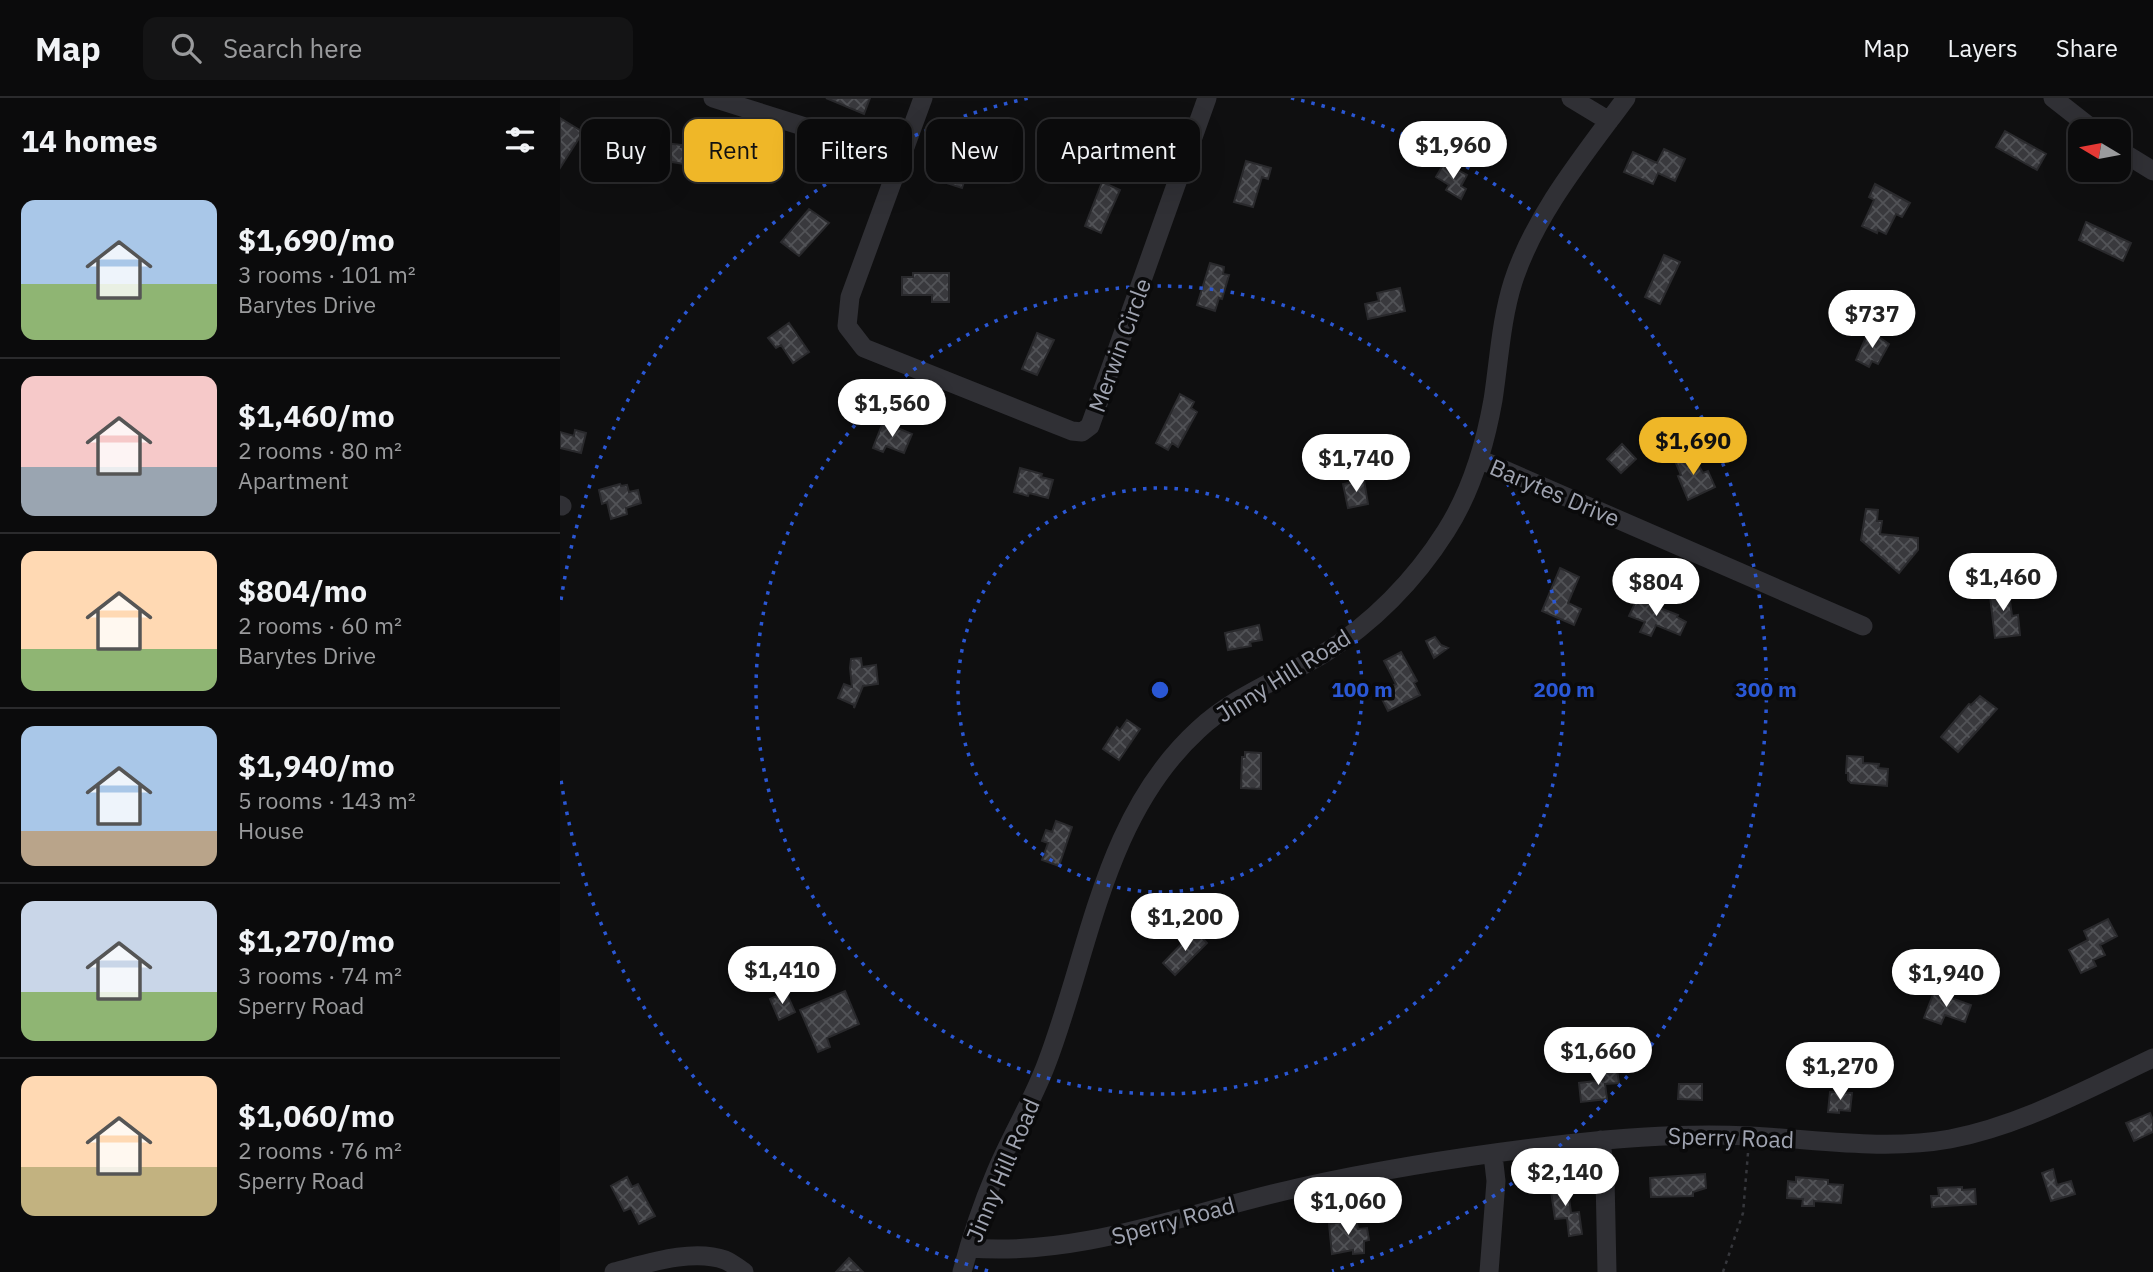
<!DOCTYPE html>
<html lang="en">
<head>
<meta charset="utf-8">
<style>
  :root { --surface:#0b0b0c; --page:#141415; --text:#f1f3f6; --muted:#9a9b9d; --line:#2b2b2d; --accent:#efb728 }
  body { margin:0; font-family:"IBM Plex Sans",sans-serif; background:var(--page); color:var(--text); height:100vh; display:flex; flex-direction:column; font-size:26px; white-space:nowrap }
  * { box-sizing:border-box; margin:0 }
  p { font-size:23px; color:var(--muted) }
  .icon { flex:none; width:38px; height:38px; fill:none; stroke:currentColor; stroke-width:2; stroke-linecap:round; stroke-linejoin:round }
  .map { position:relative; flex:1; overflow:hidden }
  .details { display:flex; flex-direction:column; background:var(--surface); width:560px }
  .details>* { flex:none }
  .banner { position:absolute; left:21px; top:21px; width:665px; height:63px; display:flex; gap:14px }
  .needle { width:46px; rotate:280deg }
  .fabs { position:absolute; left:1508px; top:21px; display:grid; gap:14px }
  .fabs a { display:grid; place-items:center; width:63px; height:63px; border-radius:14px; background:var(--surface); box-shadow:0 7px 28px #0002,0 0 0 2px var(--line); font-size:35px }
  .price { position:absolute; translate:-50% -60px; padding:0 16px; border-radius:24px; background:#fff; color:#222; font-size:23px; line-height:46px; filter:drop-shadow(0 2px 4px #0008) }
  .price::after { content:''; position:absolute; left:50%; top:42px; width:21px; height:16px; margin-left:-10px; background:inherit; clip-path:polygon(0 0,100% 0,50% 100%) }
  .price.on { background:var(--accent); color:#111 }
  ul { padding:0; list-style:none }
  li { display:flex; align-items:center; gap:21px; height:175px; padding:0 21px }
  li+li { border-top:2px solid var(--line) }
  li span { display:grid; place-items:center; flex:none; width:196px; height:140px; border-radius:14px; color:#555 }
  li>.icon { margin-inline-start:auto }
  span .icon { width:84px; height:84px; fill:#fffc; stroke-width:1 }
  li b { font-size:30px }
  h2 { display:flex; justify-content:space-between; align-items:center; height:84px; padding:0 21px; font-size:30px }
  .chip { padding:0 24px; border-radius:14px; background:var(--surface); box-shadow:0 7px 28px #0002,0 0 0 2px var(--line); font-size:24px; line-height:63px }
  .chip.on { background:var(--accent); color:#111 }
  header { display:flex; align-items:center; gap:42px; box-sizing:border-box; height:98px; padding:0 35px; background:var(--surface); border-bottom:2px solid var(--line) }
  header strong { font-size:33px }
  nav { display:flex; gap:38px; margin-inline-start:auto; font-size:24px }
  .search { width:490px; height:63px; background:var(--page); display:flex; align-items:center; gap:18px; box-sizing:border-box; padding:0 24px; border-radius:14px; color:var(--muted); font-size:26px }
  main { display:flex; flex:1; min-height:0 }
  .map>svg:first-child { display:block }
</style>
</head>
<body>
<header>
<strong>Map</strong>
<div class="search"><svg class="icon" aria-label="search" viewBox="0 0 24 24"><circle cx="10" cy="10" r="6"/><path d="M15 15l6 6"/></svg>Search here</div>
<nav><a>Map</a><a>Layers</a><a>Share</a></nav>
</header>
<main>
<section class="details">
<h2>14 homes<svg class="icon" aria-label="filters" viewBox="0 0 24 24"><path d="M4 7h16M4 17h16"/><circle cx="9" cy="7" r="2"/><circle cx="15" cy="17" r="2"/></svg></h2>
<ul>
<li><span style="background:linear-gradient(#a9c7e8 60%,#8fb573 0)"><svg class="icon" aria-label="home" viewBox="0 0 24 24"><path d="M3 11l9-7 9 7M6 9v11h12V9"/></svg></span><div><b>$1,690/mo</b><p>3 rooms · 101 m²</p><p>Barytes Drive</p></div></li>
<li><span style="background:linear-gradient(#f6c9c9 65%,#9aa5b1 0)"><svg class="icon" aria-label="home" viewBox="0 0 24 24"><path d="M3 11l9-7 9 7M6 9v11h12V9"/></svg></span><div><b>$1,460/mo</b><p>2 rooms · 80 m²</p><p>Apartment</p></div></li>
<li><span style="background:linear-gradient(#ffd9b3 70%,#8fb573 0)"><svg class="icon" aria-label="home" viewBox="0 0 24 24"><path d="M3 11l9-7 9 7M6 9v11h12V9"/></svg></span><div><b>$804/mo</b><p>2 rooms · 60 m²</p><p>Barytes Drive</p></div></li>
<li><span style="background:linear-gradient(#a9c7e8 75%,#b9a48a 0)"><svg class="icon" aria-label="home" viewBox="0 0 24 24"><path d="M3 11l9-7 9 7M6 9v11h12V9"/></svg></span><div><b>$1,940/mo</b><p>5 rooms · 143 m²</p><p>House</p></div></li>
<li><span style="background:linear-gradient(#c9d6e8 65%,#8fb573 0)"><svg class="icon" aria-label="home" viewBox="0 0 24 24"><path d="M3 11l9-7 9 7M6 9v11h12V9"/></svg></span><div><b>$1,270/mo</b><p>3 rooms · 74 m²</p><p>Sperry Road</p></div></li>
<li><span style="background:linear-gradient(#ffd9b3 65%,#c2b280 0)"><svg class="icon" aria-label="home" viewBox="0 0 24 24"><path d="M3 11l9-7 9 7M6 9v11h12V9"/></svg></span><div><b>$1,060/mo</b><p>2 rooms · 76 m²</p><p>Sperry Road</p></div></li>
</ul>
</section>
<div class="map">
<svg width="1593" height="1174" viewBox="0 0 1593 1174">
  <defs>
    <pattern id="building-cross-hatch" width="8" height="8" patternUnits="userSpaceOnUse" patternTransform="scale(1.75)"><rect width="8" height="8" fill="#39393d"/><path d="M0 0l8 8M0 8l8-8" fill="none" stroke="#525357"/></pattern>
  </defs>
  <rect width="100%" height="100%" fill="#0f0f10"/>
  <path fill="url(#building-cross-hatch)" stroke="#29292c" stroke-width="2" d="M266,0H310L304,16Z
    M0,20L23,34L0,70Z
    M399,30L410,35L406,48L411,50L405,69L407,70L404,77H406L402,90L381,83Z
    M1445,33L1486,56L1477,72L1436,49Z
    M96,44L122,47L121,49L146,53L143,69L93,61Z
    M1104,51L1125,61L1115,83L1098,75L1093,86L1064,74L1073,54L1097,65Z
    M686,63L711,70L708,81L702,79L693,109L674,104Z
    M883,67L896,75L898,72L907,77L901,88L906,91L901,101L886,92L889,87L876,79Z
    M542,84L560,92L541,135L525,128Z
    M1315,86L1350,105L1342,119L1336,116L1326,136L1318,132L1317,135L1302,128L1314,102L1309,99Z
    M249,111L269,125L239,158L221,144Z
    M1526,124L1571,145L1563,163L1519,142Z
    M1104,157L1120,164L1100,206L1085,199Z
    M650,165L664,169L663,176L669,177L662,201L659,200L655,213L637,207Z
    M353,175H389V204H372V197H342V179H353Z
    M840,190L845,213L808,221L805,206L819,203L817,195Z
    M229,225L249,254L233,265L221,247L216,250L208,240Z
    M1309,232L1329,246L1318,266L1312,263L1309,269L1296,262Z
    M477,235L494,242L477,277L462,271Z
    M620,296L634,304L631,310L637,314L618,349L612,345L608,352L596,345Z
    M323,324L352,336L344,355L326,348L323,354L313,350Z
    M15,332L26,335L21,355L0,350V334L14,338Z
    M1062,346L1076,361L1061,375L1047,361Z
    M1132,356L1143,375L1148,373L1155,389L1128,402L1118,378L1121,377L1115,363Z
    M460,370L482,376L481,379L493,382L488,400L469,395L468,398L454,394Z
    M804,382L808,406L788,410L783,386Z
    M60,386L61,388L67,387L69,394L78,392L81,405L66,410L67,416L51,421L47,404L42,406L39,392Z
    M1306,411L1318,412L1317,423H1322L1320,436L1358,440V452L1339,475L1301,442Z
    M1000,470L1019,479L1008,505L1021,511L1014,527L982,513Z
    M1448,488L1452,518L1458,517L1460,537L1435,540L1429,490Z
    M1077,501L1118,517L1117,519L1126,524L1120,537L1096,527L1091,538L1080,534L1085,524L1069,518Z
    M699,527L702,542L690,544L691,548L668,552L665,535Z
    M875,539L881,547L888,550L874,560L866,543Z
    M841,554L857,583L854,585L860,597L828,613L819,595L836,586L824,563Z
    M301,560L302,569L316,567L318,586L303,588L294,610V607L278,600L284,586L292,589L290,570L291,561Z
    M1420,598L1437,611L1398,654L1381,639L1409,606L1411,607Z
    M567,622L580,631L559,662L543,651L557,629L560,632Z
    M685,654L701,655V691L681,690L682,659H685Z
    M1287,658L1303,659V665L1319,666L1318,670L1328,671L1327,688L1291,685L1288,682V675H1286Z
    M496,723L512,729L499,768L482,762L488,745L482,743L486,732L492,734Z
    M1548,821L1557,838L1540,847L1545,857L1533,862L1536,868L1521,875L1509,852L1528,842L1524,833Z
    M635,832L647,845L615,877L603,865Z
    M285,893L299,926L267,940L270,949L258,954L240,912Z
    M226,894L235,914L219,922L210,901Z
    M1374,894L1411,907L1405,924L1385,917L1381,926L1364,920Z
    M1057,971L1059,985L1045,986L1047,1001L1021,1004L1019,985L1044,982L1043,973Z
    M1119,986H1142V1002L1118,1001Z
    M1270,994L1292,995L1290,1013L1279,1012V1015L1268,1014Z
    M1590,1015L1593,1022V1034L1574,1043L1566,1025Z
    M1493,1071L1497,1087L1511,1083L1515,1096L1491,1103L1482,1075Z
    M1145,1076L1146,1090L1133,1094V1098L1091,1099L1090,1080Z
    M67,1079L72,1089L78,1086L95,1118L79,1126L71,1110L64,1113L51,1088Z
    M1236,1079L1268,1082V1086L1283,1087L1281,1105L1254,1103V1108H1242L1243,1101L1227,1100L1228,1083L1236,1084Z
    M1007,1084L1011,1115L1019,1114L1022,1136L1009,1138L1007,1120L995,1121L990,1086Z
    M1402,1089V1092L1415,1091L1416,1106L1372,1109L1371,1098H1379L1378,1090Z
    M796,1121L798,1131L807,1130L809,1142L804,1143V1155L793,1156V1152L772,1156L769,1126Z
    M289,1160L303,1174H276Z"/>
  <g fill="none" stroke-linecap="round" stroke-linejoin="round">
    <path stroke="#36373c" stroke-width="2.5" stroke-dasharray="3.5 5" stroke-linecap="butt" d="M1163,1174L1183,1115L1188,1055"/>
    <path stroke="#303035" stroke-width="19" d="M153,0L341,59
      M363,0L290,199L287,228L304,250L512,333L522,334L530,328L647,0
      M1011,0L1049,23
      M1493,0L1535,33
      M1559,52L1593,73
      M919,361L1303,528
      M0,407L2,408
      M1041,1042L1045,1079L1047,1174
      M409,1150C524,1159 631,1113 742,1089C829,1070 919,1056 1007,1046C1068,1039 1128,1035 1189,1038C1255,1041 1324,1053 1390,1041C1462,1027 1527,991 1593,960
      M54,1174C86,1166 132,1150 165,1162C172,1165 178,1170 184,1174
      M402,1174C411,1140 422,1107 436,1074C451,1038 472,1004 486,967C530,853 543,719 638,632C674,598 721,581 763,556C812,526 855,482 886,433C911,394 925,347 933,302C939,263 941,222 953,184C975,116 1024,57 1066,0
      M929,1174L936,1083L933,1057"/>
  </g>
  <g fill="none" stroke="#2a57d4" stroke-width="3.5" stroke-dasharray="3.5 7">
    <circle cx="600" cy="592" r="202"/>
    <circle cx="600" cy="592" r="404"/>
    <path d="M428 1173A606 606 0 0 1 1 682M1 502A606 606 0 0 1 469 0M731 0A606 606 0 0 1 772 1173"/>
  </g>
  <g text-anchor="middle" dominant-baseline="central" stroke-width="7" stroke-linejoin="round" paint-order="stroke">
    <g font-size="23" fill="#a0a4b1" stroke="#0a0a0b">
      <text transform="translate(559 247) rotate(-70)">Merwin Circle</text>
      <text transform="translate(995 394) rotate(23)">Barytes Drive</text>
      <text transform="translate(723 577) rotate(-32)">Jinny Hill Road</text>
      <text transform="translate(1171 1039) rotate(2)">Sperry Road</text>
      <text transform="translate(442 1072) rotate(-67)">Jinny Hill Road</text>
      <text transform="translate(613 1122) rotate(-15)">Sperry Road</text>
    </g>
  </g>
  <circle cx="600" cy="592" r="10" fill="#2a57d4" stroke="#0a0a0b" stroke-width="3.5"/>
  <g font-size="21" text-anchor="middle" font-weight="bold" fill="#2a57d4" stroke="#0a0a0b" stroke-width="7" stroke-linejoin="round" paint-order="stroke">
    <text x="802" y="599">100 m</text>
    <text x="1004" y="599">200 m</text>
    <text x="1206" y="599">300 m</text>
  </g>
</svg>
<div class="fabs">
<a><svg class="needle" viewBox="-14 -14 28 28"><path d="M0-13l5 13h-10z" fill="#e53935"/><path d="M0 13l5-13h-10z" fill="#9a9b9d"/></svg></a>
</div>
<b class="price" style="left:893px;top:83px">$1,960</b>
<b class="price" style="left:1312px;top:252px">$737</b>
<b class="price" style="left:332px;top:341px">$1,560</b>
<b class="price on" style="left:1133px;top:379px">$1,690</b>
<b class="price" style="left:796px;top:396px">$1,740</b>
<b class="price" style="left:1443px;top:515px">$1,460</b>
<b class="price" style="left:1096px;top:520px">$804</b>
<b class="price" style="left:625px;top:855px">$1,200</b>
<b class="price" style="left:222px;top:908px">$1,410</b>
<b class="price" style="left:1386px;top:911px">$1,940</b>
<b class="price" style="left:1038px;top:989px">$1,660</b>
<b class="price" style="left:1280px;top:1004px">$1,270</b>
<b class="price" style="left:1005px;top:1110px">$2,140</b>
<b class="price" style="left:788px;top:1139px">$1,060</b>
<div class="banner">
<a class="chip">Buy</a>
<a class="chip on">Rent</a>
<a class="chip">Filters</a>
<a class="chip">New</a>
<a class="chip">Apartment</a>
</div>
</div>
</main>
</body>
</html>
